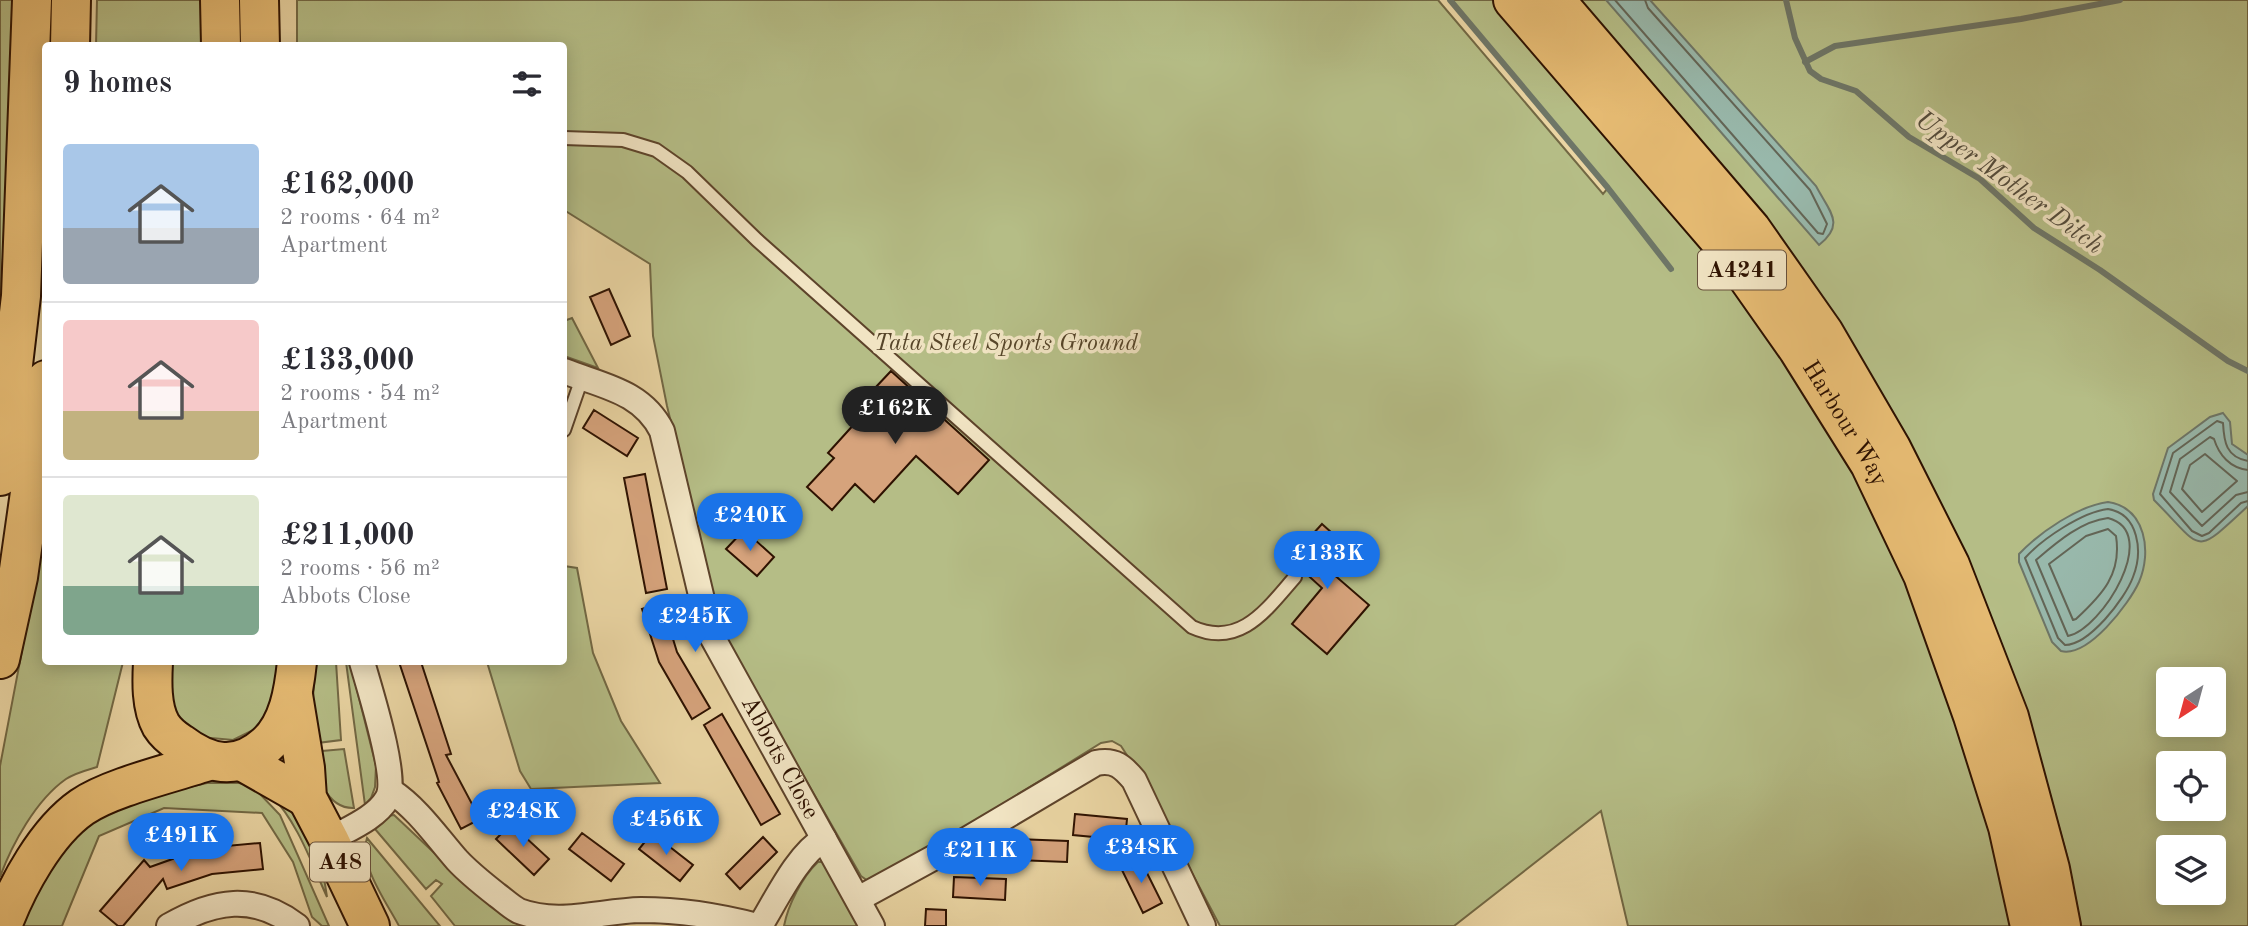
<!DOCTYPE html>
<html lang="en">
<head>
<meta charset="utf-8">
<style>
  :root { --surface:#fff; --page:#f2f2f3; --text:#2b2b33; --muted:#7c7c81; --line:#e1e1e2; --accent:#1a73e8 }
  body { margin:0; font-family:"Old Standard TT",serif; background:var(--page); color:var(--text); height:100vh; display:flex; flex-direction:column; font-size:26px; white-space:nowrap }
  * { box-sizing:border-box; margin:0 }
  p { font-size:23px; color:var(--muted) }
  .icon { flex:none; width:38px; height:38px; fill:none; stroke:currentColor; stroke-width:2; stroke-linecap:round; stroke-linejoin:round }
  .map { position:relative; flex:1; overflow:hidden }
  .drawer { position:absolute; left:42px; top:42px; width:525px; height:623px; display:flex; flex-direction:column; background:var(--surface); border-radius:7px; box-shadow:0 4px 18px #0003 }
  .drawer>* { flex:none }
  .needle { width:46px; rotate:216deg }
  .buttons { position:absolute; left:2156px; top:667px; display:grid; gap:14px }
  .buttons a { display:grid; place-items:center; width:70px; height:70px; border-radius:7px; background:var(--surface); box-shadow:0 4px 18px #0003; font-size:35px }
  .price { position:absolute; translate:-50% -60px; padding:0 16px; border-radius:24px; background:var(--accent); color:#fff; font-size:23px; line-height:46px; filter:drop-shadow(0 2px 4px #0008) }
  .price::after { content:''; position:absolute; left:50%; top:42px; width:21px; height:16px; margin-left:-10px; background:inherit; clip-path:polygon(0 0,100% 0,50% 100%) }
  .price.current { background:#222; color:#fff }
  ul { padding:0; list-style:none }
  li { display:flex; align-items:center; gap:21px; height:175px; padding:0 21px }
  li+li { border-top:2px solid var(--line) }
  li span { display:grid; place-items:center; flex:none; width:196px; height:140px; border-radius:7px; color:#555 }
  li>.icon { margin-inline-start:auto }
  span .icon { width:84px; height:84px; fill:#fffc; stroke-width:1 }
  li b { font-size:30px }
  h2 { display:flex; justify-content:space-between; align-items:center; height:84px; padding:0 21px; font-size:30px }
  .map>svg:first-child { display:block }
</style>
</head>
<body>
<div class="map">
<svg width="2248" height="926" viewBox="0 0 2248 926">
  <rect width="100%" height="100%" fill="#ead5a3"/>
  <filter id="stains"><feTurbulence type="fractalNoise" baseFrequency=".00286" numOctaves="4"/><feColorMatrix values="0 0 0 0 .2 0 0 0 0 .09 0 0 0 0 .02 0 0 0 .5 -.17"/></filter>
  <radialGradient id="worn" r=".72"><stop offset=".6" stop-color="#630" stop-opacity="0"/><stop offset="1" stop-color="#630" stop-opacity=".3"/></radialGradient>
  <path fill="#b5bd86" stroke="#726844" stroke-width="2" fill-rule="evenodd" d="M0,0H14L9,176L0,299Z
    M97,0H208L209,45L96,46Z
    M297,0H1438L1603,194L1608,188L1450,0H1499L1693,221L2039,756L1574,0H2248V926H2081L2067,856L2044,773L2019,926H1628L1601,811L1454,926H1220L1143,780L1121,746L1112,741L1101,743L967,826L868,881L861,876L723,636L667,406L653,336L650,264L564,210V46L297,45ZM2168,679H2214V724H2168ZM2168,763H2214V808H2168ZM2168,847H2214V892H2168Z
    M572,318L598,368L564,356V321Z
    M45,530L46,662H123L97,767C87,770 75,773 66,779C36,800 12,844 0,877V766Z
    M564,566L577,568L593,653L621,721L660,783L531,789L520,771L487,662H564Z
    M171,662H280L274,706L259,727L233,740L200,737L175,718L169,686Z
    M316,662H336L341,740L309,744Z
    M346,662H350L376,766L375,787L371,798L365,805Z
    M344,749L354,808C326,809 316,774 311,752Z
    M207,783H239L261,788L259,793L280,815L329,926H322L312,917L293,862L262,813L164,808L99,836L62,926H21L46,870L79,827L110,805Z
    M271,795L290,806L322,865L327,897C311,862 298,823 271,795Z
    M394,815L480,896L512,922L527,926H455L431,896L442,884L436,880L426,889L375,829L388,816Z
    M367,838L440,926H399C387,903 358,864 367,838Z
    M818,862H825L862,926H784C788,905 802,877 818,862Z"/>
  <path fill="#98b8ab" stroke="#6e7667" stroke-width="2" d="M1606,0H1650L1816,186C1829,211 1846,224 1819,245Z
    M2223,413L2230,422L2232,444L2248,455V506C2192,558 2204,550 2154,500L2153,494L2168,448L2210,417Z
    M2108,502C2146,508 2152,552 2139,582C2129,604 2088,658 2061,651L2052,642L2019,562V554C2040,532 2078,506 2108,502Z"/>
  <g fill="none" stroke-linecap="round" stroke-linejoin="round">
    <path stroke="#636556" stroke-width="2" d="M1615,0L1818,233L1823,234L1827,224L1810,190L1648,8L1645,0
      M2205,454L2237,481L2202,512L2182,489L2190,465Z
      M2248,461C2226,457 2224,442 2223,423L2217,421L2173,453L2160,494L2192,531L2202,536L2209,533L2241,503L2248,501
      M2248,470C2230,468 2219,455 2214,439L2210,437L2180,459L2170,492L2202,526L2236,495L2248,492
      M2108,509C2139,514 2143,552 2133,577C2125,599 2089,645 2065,645L2058,638L2025,558C2042,539 2082,512 2108,509Z
      M2108,518C2162,532 2102,629 2068,636L2036,560C2056,543 2081,521 2108,518Z
      M2108,529L2116,536C2122,574 2102,595 2076,619L2073,620L2049,564L2086,536Z"/>
    <path stroke="#6e7667" stroke-width="6" d="M1450,0L1608,188L1671,269
      M1786,0L1795,38L1810,71L1821,79L1856,91L1909,137L1980,179L2034,228L2100,270L2228,361L2248,371
      M1805,62L1835,46L2021,19L2120,0"/>
  </g>
  <path fill="#d6a37c" stroke="#2e1201" stroke-width="2" d="M609,289L630,336L611,345L590,297Z
    M891,371L989,460L958,494L916,456L874,502L855,484L832,510L807,487L834,458L828,453L866,411L859,405Z
    M594,410L638,438L627,456L583,428Z
    M645,474L667,589L646,593L624,478Z
    M1322,524L1352,551L1332,573L1369,605L1327,654L1292,624L1322,588L1290,559Z
    M744,530L774,557L757,576L726,549Z
    M662,603L677,652L710,708L692,719L659,662L642,609Z
    M399,662H421L451,754L446,755L480,819L461,829L437,783L439,782Z
    M722,714L780,814L761,825L704,725Z
    M1075,814L1127,819L1125,840L1073,835Z
    M511,824L549,859L534,875L496,839Z
    M212,829L216,847L260,843L263,869L212,874L167,889L163,879L123,926H118L100,911L144,860L150,867L195,851L192,833Z
    M582,833L624,864L611,881L569,849Z
    M652,833L693,865L680,881L639,849Z
    M763,837L777,852L740,889L726,874Z
    M1016,839L1068,841L1067,862L1015,860Z
    M1139,857L1162,903L1143,913L1120,866Z
    M954,877L1006,879L1005,900L953,897Z
    M926,909L946,910V926H925Z"/>
  <g fill="none" stroke-linecap="round" stroke-linejoin="round">
    <defs>
      <path id="lane" d="M564,138L623,140L656,150L687,172L757,240L1192,627C1240,649 1267,609 1295,577
        M564,430L582,378"/>
      <g id="street">
        <path id="s1" d="M564,371C602,386 642,391 662,431L710,633L872,926"/>
        <path d="M391,791C418,809 436,836 457,860C469,873 483,884 497,895C504,900 511,907 519,911C558,926 600,911 641,910C680,910 719,916 757,926"/>
        <path d="M329,840C348,829 376,818 387,799C399,780 369,687 362,662"/>
        <path d="M858,899L966,840L1096,763C1115,759 1123,767 1134,780L1203,926"/>
        <path d="M169,926C214,900 254,893 297,926"/>
        <path d="M762,926L763,921C778,896 799,853 824,839"/>
      </g>
      <g id="primary">
        <path d="M220,0L221,46"/>
        <path d="M259,0L260,46"/>
        <path id="s2" d="M1513,0L1729,251L1798,349L1870,464L1923,575L1973,716L2008,827L2030,926"/>
        <path d="M1555,0L1751,229L1824,333L1891,448L1950,565L2009,717L2050,869L2061,926"/>
        <path d="M153,662C152,681 151,707 161,725C166,733 172,738 180,743C209,765 237,771 266,745C289,725 294,690 297,662"/>
        <path d="M293,695L305,768L307,798L329,840L370,926"/>
        <path d="M242,761L307,798"/>
      </g>
      <path id="highway" d="M70,46L71,0
        M0,476L21,296L32,0
        M0,659L18,577L46,380
        M2,926C17,886 46,832 82,807C111,787 173,773 208,761"/>
    </defs>
    <use href="#lane" stroke="#5d432a" stroke-width="16"/>
    <use href="#street" stroke="#5d432a" stroke-width="28"/>
    <use href="#primary" stroke="#2e1201" stroke-width="42"/>
    <use href="#highway" stroke="#2e1201" stroke-width="42"/>
    <use href="#lane" stroke="#f1e4c3" stroke-width="12"/>
    <use href="#street" stroke="#f1e4c3" stroke-width="24"/>
    <use href="#primary" stroke="#e5ba72" stroke-width="38"/>
    <use href="#highway" stroke="#e5ba72" stroke-width="38"/>
  </g>
  <g text-anchor="middle" dominant-baseline="central" stroke-width="7" stroke-linejoin="round" paint-order="stroke">
    <g fill="#f1e4c3" stroke="#68513b" stroke-width="2">
      <rect x="1698" y="250.5" width="88" height="39" rx="5"/>
      <rect x="310" y="842.5" width="60" height="39" rx="5"/>
    </g>
    <g font-size="23" font-weight="bold" fill="#2e1201">
      <text x="1742" y="270">A4241</text>
      <text x="340" y="862">A48</text>
    </g>
    <g font-size="24" font-style="italic" fill="#564529" stroke="#f1e4c3">
      <text x="1006" y="344">Tata Steel Sports Ground</text>
    </g>
    <g font-size="24" fill="#2e1201" stroke="#f1e4c3">
      <text stroke="none"><textPath href="#s2" startOffset="539">Harbour Way</textPath></text>
      <text stroke="none"><textPath href="#s1" startOffset="469">Abbots Close</textPath></text>
    </g>
    <g font-size="26" font-style="italic" fill="#534c3c" stroke="#f1e4c3">
      <text transform="translate(2009 183) rotate(36)">Upper Mother Ditch</text>
    </g>
  </g>
  <rect width="100%" height="100%" filter="url(#stains)"/>
  <rect width="100%" height="100%" fill="url(#worn)"/>
</svg>
<div class="buttons">
<a><svg class="needle" viewBox="-14 -14 28 28"><path d="M0-13l5 13h-10z" fill="#e53935"/><path d="M0 13l5-13h-10z" fill="#7c7c81"/></svg></a>
<a><svg class="icon" aria-label="locate" viewBox="0 0 24 24"><circle cx="12" cy="12" r="6"/><path d="M12 2v4M12 18v4M2 12h4M18 12h4"/></svg></a>
<a><svg class="icon" aria-label="layers" viewBox="0 0 24 24"><path d="M12 4l9 5-9 5-9-5zM3 14l9 5 9-5"/></svg></a>
</div>
<b class="price current" style="left:895px;top:446px">£162K</b>
<b class="price" style="left:750px;top:553px">£240K</b>
<b class="price" style="left:1327px;top:591px">£133K</b>
<b class="price" style="left:695px;top:654px">£245K</b>
<b class="price" style="left:523px;top:849px">£248K</b>
<b class="price" style="left:666px;top:857px">£456K</b>
<b class="price" style="left:181px;top:873px">£491K</b>
<b class="price" style="left:1141px;top:885px">£348K</b>
<b class="price" style="left:980px;top:888px">£211K</b>
<section class="drawer">
<h2>9 homes<svg class="icon" aria-label="filters" viewBox="0 0 24 24"><path d="M4 7h16M4 17h16"/><circle cx="9" cy="7" r="2"/><circle cx="15" cy="17" r="2"/></svg></h2>
<ul>
<li><span style="background:linear-gradient(#a9c7e8 60%,#9aa5b1 0)"><svg class="icon" aria-label="home" viewBox="0 0 24 24"><path d="M3 11l9-7 9 7M6 9v11h12V9"/></svg></span><div><b>£162,000</b><p>2 rooms · 64 m²</p><p>Apartment</p></div></li>
<li><span style="background:linear-gradient(#f6c9c9 65%,#c2b280 0)"><svg class="icon" aria-label="home" viewBox="0 0 24 24"><path d="M3 11l9-7 9 7M6 9v11h12V9"/></svg></span><div><b>£133,000</b><p>2 rooms · 54 m²</p><p>Apartment</p></div></li>
<li><span style="background:linear-gradient(#dfe7d0 65%,#7fa58c 0)"><svg class="icon" aria-label="home" viewBox="0 0 24 24"><path d="M3 11l9-7 9 7M6 9v11h12V9"/></svg></span><div><b>£211,000</b><p>2 rooms · 56 m²</p><p>Abbots Close</p></div></li>
</ul>
</section>
</div>
</body>
</html>
